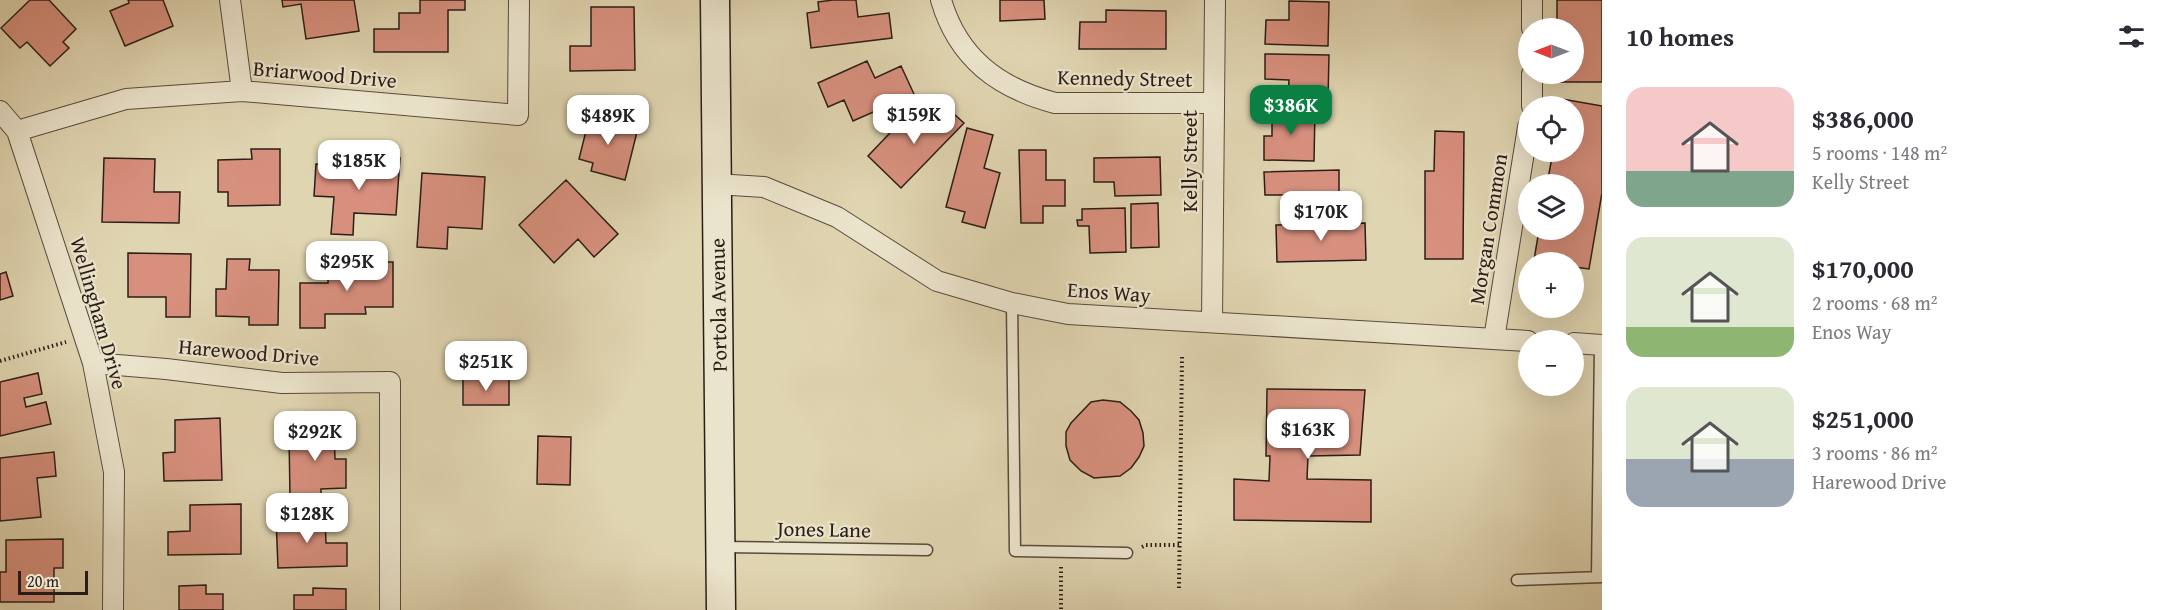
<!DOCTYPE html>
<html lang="en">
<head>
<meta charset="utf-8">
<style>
  :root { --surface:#fff; --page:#f2f2f3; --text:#2b2b33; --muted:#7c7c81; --accent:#0b8043 }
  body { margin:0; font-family:"Gentium Book Plus",serif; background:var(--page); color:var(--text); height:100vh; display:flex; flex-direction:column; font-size:22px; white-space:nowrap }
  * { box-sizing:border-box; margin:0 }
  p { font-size:20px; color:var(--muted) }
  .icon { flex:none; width:33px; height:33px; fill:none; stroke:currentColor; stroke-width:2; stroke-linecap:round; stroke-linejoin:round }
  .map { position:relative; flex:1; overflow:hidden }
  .panel { display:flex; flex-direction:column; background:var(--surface); width:570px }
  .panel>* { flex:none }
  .needle { width:39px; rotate:270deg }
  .controls { position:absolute; left:1518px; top:18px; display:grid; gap:12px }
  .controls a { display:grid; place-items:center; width:66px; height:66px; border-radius:50%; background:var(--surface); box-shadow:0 6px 24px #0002; font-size:30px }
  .scale { position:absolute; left:18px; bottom:15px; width:70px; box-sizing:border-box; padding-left:6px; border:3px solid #2b1d17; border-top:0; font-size:16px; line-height:21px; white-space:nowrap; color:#2b1d17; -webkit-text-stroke:4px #ebe4cc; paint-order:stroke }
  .price { position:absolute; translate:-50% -51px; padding:0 14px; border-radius:12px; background:#fff; color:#222; font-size:20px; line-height:39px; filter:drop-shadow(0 2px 3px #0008) }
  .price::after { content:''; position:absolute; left:50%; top:36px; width:18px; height:14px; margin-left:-9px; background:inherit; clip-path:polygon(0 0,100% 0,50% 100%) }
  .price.current { background:var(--accent); color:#fff }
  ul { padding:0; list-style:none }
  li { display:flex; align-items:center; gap:18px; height:150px; padding:0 24px }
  li span { display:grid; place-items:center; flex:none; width:168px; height:120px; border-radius:18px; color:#555 }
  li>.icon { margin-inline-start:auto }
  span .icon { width:72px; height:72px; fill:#fffc; stroke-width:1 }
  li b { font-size:26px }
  h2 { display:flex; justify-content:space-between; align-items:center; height:72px; padding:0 24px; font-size:26px }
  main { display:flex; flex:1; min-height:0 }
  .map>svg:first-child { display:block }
</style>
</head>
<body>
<main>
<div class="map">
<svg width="1602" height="610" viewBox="0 0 1602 610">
  <rect width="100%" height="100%" fill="#e0d5b1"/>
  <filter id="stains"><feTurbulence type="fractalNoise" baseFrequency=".00333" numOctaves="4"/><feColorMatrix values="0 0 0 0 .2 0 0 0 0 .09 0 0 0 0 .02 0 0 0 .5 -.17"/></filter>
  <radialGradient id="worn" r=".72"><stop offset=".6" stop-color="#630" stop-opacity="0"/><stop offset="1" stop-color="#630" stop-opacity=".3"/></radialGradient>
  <path fill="#d8907e" stroke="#2b1d17" stroke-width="1.5" d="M30,0H49L76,29L63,42L69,48L50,66L27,42L20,48L1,28Z
    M128,0H163L173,26L125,46L110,11L129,3Z
    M282,0H354L359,31L306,39L301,4L283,7Z
    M420,0H465V10H448V52H374V29H399V13H420Z
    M833,0H856L858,17L889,13L892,38L811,48L807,13L819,11L818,2Z
    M1000,0H1044L1045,19L1000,21Z
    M1557,0H1602V82H1556V74H1574V28H1557Z
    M1289,1L1329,2L1328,46L1265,44L1266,20H1289Z
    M591,7H634L635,70L570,71V46H591Z
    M1106,10L1166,11V49H1079L1080,22H1106Z
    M1265,54L1329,55L1328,99H1288L1289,80L1265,79Z
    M867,61L875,78L901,66L914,94L853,121L844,100L828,107L818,83Z
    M1562,99L1602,106V193L1589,269L1574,267V262H1550L1534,260L1539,230H1574V184H1547L1553,152H1574V106H1560Z
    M944,105L964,123L901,188L868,156L908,114L922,128Z
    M1272,109L1315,110L1314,161L1264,160V136H1272Z
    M591,111L617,117L615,126L637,132L625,180L591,171L593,163L579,159Z
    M967,128L993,135L984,168L1000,173L985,228L962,222L965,212L946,207Z
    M1435,131L1464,132L1463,259H1425V171H1434Z
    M251,149H280V205L228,206V192H218V160L252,159Z
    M1019,150H1046V180H1065V206H1043V223H1021Z
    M372,156L400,158L396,215L354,213L353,235L331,234L334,197L314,196L316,164L371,168Z
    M1160,157L1161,195L1115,196L1114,182H1094V158Z
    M104,158L155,159L154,192H180L179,223L102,222Z
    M1339,170V213L1288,214V195H1265L1264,172Z
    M422,173L485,177L482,229L448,227L447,249L417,247Z
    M566,180L618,234L594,257L578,239L554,263L519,225Z
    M1158,203L1159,247L1131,248V204Z
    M1125,208L1126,252L1090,253L1089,226H1078L1077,220H1082V209Z
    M1365,223L1366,260L1277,262L1276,225Z
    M128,253L191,254L190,317H166V297H128Z
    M227,259H250L249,270H279L278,325H249V317L216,316V289H226Z
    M328,262H393V307H365L366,314H325V328H300V283H328Z
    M6,272L13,296L0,300V274Z
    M38,373L42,394L24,398L26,407L46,402L51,424L0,436V382Z
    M463,378H509V405H463Z
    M1267,389L1365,390L1360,455L1308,456L1307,479L1371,480V522L1234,520V479L1269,481L1270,456H1266Z
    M1103,400L1120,402L1131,411L1139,420L1143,433L1144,446L1139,457L1131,468L1120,476L1094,478L1081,471L1070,460L1066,446V432L1071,423L1091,402Z
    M220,418L222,480L164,481L163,453L175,452V420Z
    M334,425L335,459H346V488L321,489V497H290L289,434H302V426Z
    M538,436L571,437L570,485L537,484Z
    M54,452L56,476L37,478L41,517L0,521V458Z
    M241,504V554L168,555V532L190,531V505Z
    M325,516L326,543H347V566L278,568L276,517Z
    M63,539V568H54V602H0V572H6V540Z
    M206,585V594H223V610H179V586Z
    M313,588L346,589V610H294V595H313Z"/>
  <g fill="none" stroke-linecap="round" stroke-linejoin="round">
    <defs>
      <path id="service" d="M1012,303L1015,551L1127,553
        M722,547L927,550
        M1597,577L1600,345
        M1517,580L1602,577"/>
      <path id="minor" d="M230,0L242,91
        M941,0C958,58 998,88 1055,103H1214
        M1532,0V28
        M1532,106V74
        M0,111L17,131L93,363L114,472L113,610
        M17,131L126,99L242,91L518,115L519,0
        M716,184L764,187L837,217L937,281L1012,303L1068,314L1528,341
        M1212,322L1215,0
        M1494,339L1528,127
        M1574,343L1602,345
        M93,363L166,369L282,383L390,382V610"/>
      <path id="secondary" d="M715,0L721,610"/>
    </defs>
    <use href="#service" stroke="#584b3e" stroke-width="13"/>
    <use href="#minor" stroke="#584b3e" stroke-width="22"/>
    <use href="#secondary" stroke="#2b1d17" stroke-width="31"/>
    <path stroke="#2b1d17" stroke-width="4" stroke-dasharray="1.5 3" stroke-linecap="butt" d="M0,361L66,342
      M1142,547L1146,545H1180
      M1061,567V610
      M1179,588L1182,357"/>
    <use href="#service" stroke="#ebe4cc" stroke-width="10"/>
    <use href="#minor" stroke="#ebe4cc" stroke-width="20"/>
    <use href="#secondary" stroke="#ebe4cc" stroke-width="28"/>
  </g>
  <g text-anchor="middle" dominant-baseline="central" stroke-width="4.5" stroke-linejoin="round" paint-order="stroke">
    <g font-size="21" fill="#2b1d17" stroke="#ebe4cc">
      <text transform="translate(325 74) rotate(5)">Briarwood Drive</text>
      <text transform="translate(1125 78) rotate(1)">Kennedy Street</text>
      <text transform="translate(1189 161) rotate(-90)">Kelly Street</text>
      <text transform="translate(1488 229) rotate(-81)">Morgan Common</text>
      <text transform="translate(1109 292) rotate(4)">Enos Way</text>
      <text transform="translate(718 305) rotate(-91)">Portola Avenue</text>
      <text transform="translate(99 313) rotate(74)">Wellingham Drive</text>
      <text transform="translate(249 352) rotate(5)">Harewood Drive</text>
      <text transform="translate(824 529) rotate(1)">Jones Lane</text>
    </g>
  </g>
  <rect width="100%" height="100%" filter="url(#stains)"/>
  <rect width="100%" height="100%" fill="url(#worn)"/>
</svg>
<div class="controls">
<a><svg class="needle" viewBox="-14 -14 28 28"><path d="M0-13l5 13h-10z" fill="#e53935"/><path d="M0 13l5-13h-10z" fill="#7c7c81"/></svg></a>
<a><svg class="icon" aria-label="locate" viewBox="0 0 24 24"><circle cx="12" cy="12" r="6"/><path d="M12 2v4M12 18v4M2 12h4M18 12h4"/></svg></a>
<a><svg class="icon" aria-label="layers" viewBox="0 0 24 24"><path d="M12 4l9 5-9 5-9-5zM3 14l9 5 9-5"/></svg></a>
<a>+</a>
<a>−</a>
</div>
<div class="scale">20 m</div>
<b class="price current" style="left:1291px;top:136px">$386K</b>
<b class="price" style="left:914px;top:145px">$159K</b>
<b class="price" style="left:608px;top:146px">$489K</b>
<b class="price" style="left:359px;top:191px">$185K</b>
<b class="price" style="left:1321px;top:242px">$170K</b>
<b class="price" style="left:347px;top:292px">$295K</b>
<b class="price" style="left:486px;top:392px">$251K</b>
<b class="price" style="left:1308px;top:460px">$163K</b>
<b class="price" style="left:315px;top:462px">$292K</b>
<b class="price" style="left:307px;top:544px">$128K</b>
</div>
<section class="panel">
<h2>10 homes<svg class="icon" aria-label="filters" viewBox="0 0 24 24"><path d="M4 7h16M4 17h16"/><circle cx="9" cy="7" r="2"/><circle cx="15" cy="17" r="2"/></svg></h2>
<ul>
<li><span style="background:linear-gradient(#f6c9c9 70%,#7fa58c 0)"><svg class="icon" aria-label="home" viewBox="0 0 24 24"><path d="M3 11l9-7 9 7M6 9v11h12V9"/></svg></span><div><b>$386,000</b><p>5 rooms · 148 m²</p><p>Kelly Street</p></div></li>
<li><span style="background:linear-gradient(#dfe7d0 75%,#8fb573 0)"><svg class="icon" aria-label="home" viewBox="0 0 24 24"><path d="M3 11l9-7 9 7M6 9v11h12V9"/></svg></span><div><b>$170,000</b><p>2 rooms · 68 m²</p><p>Enos Way</p></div></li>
<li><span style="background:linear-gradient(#dfe7d0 60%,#9aa5b1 0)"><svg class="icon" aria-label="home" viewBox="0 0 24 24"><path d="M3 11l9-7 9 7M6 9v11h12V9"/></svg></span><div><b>$251,000</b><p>3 rooms · 86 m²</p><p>Harewood Drive</p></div></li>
</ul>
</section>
</main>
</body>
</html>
